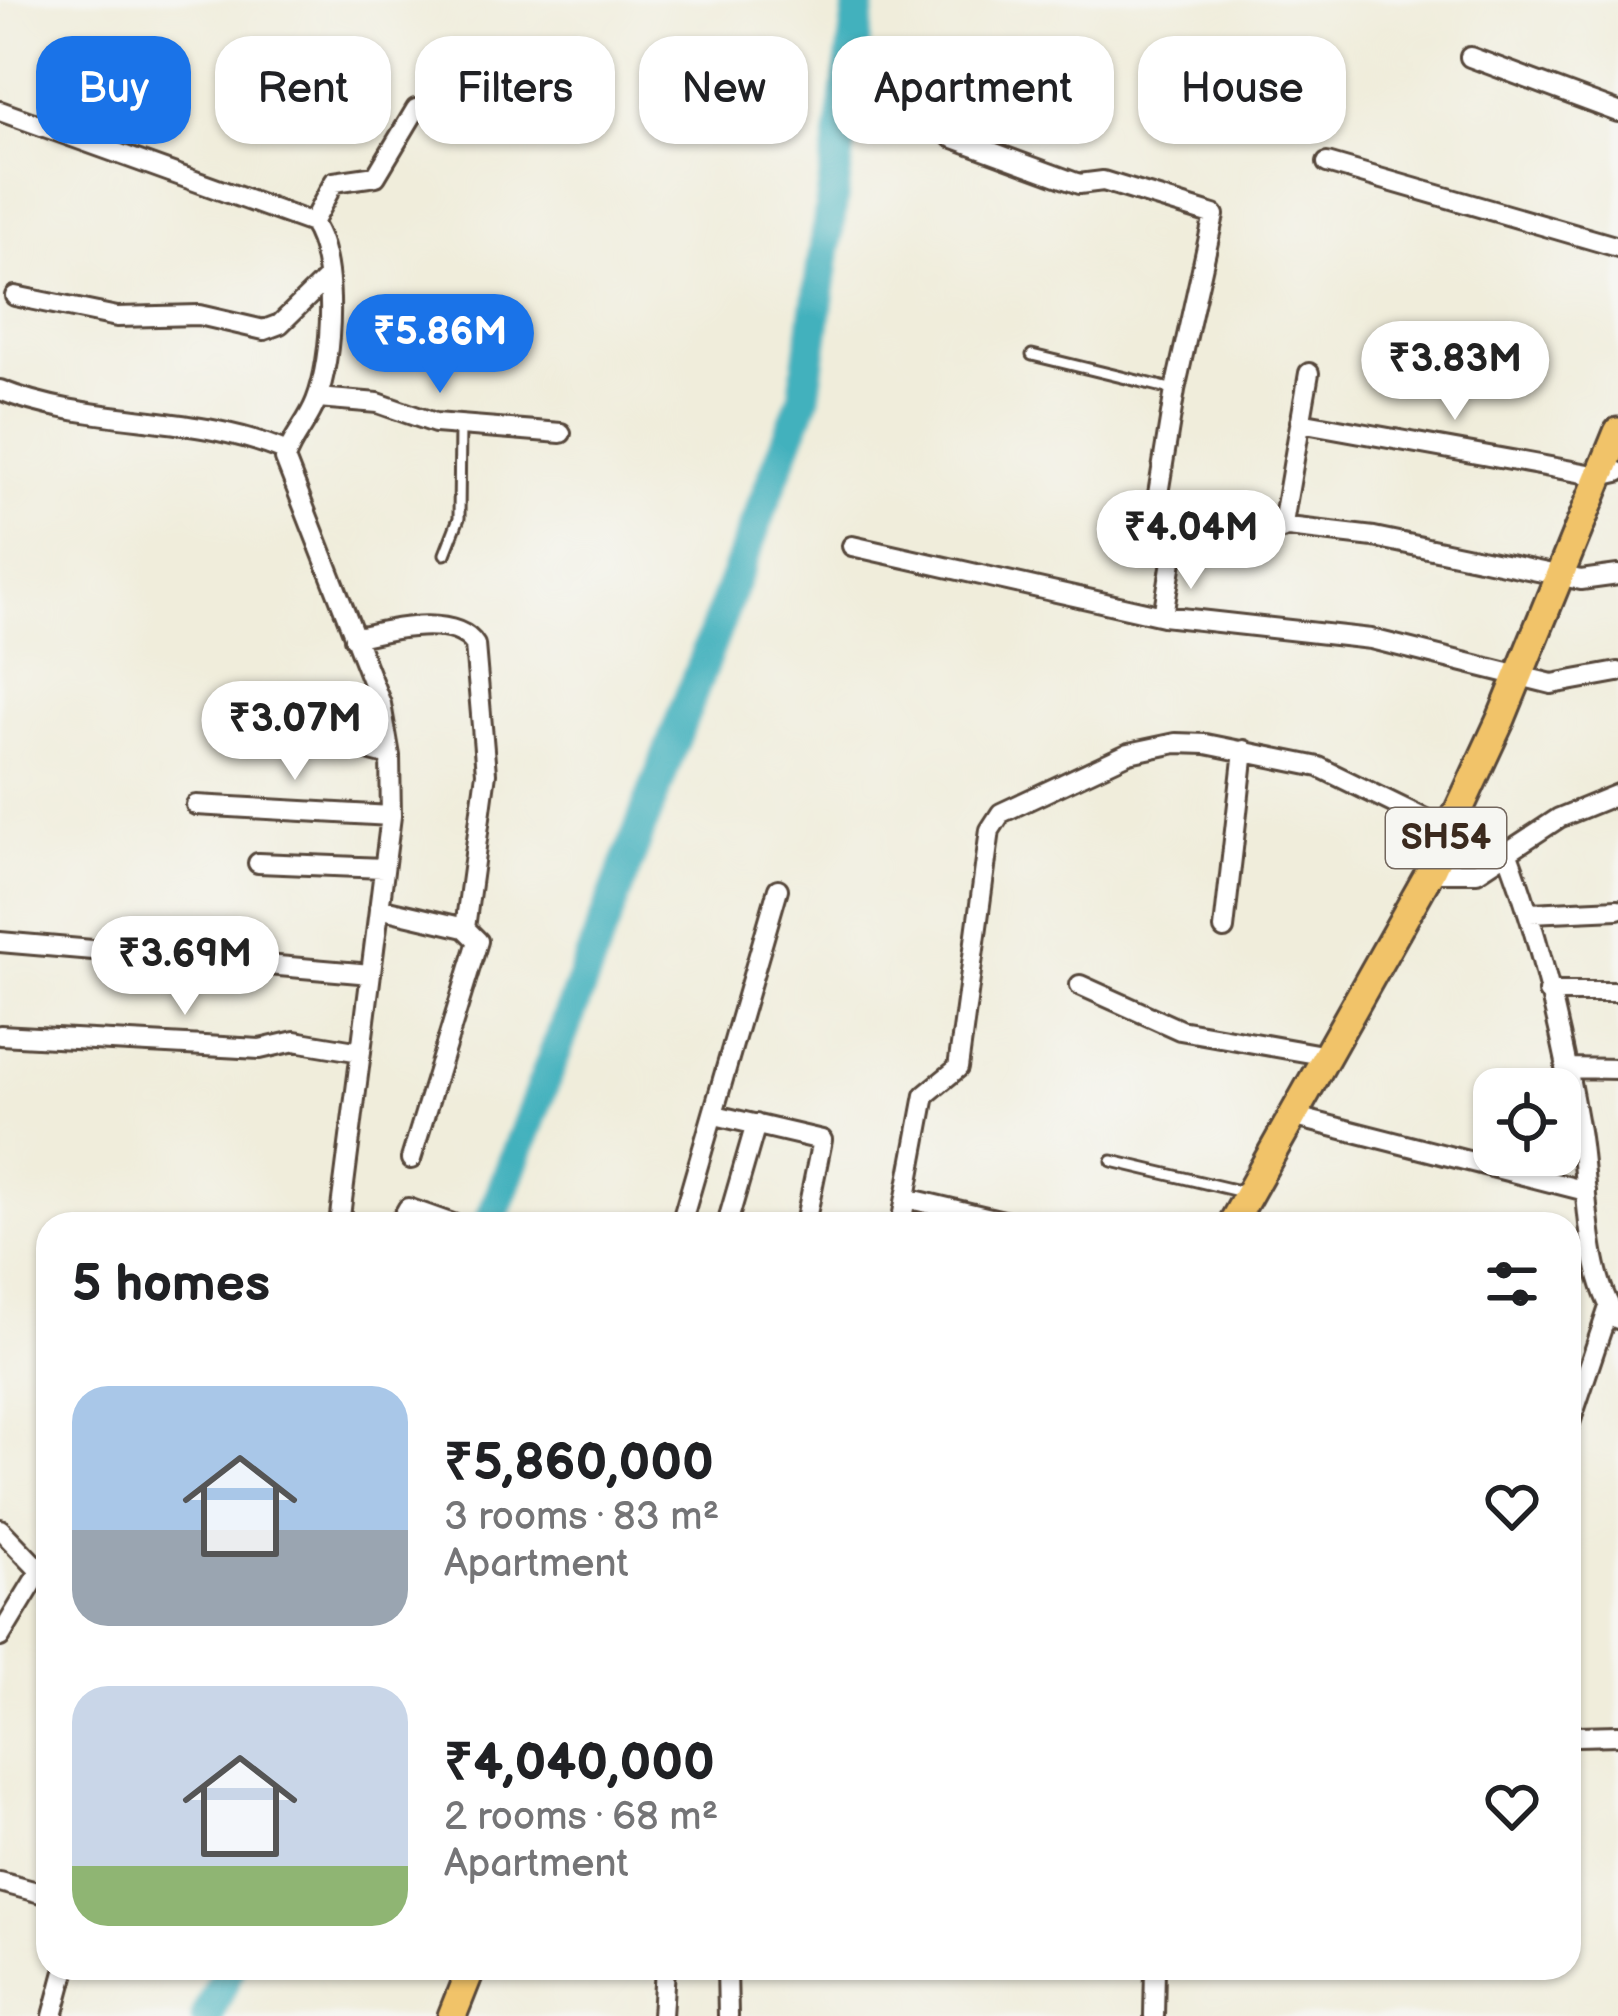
<!DOCTYPE html>
<html lang="en">
<head>
<meta charset="utf-8">
<style>
  :root { --surface:#fff; --page:#f2f2f2; --text:#202124; --muted:#757577; --accent:#1a73e8 }
  body { margin:0; font-family:"Balsamiq Sans",sans-serif; background:var(--page); color:var(--text); height:100vh; display:flex; flex-direction:column; font-size:45px; white-space:nowrap }
  * { box-sizing:border-box; margin:0 }
  p { font-size:39px; color:var(--muted) }
  .icon { flex:none; width:66px; height:66px; fill:none; stroke:currentColor; stroke-width:2; stroke-linecap:round; stroke-linejoin:round }
  .map { position:relative; flex:1; overflow:hidden }
  .side { position:absolute; left:36px; top:1212px; width:1545px; height:768px; display:flex; flex-direction:column; background:var(--surface); border-radius:36px; box-shadow:0 3px 9px #0004 }
  .side>* { flex:none }
  .top-card { position:absolute; left:36px; top:36px; width:1548px; height:108px; display:flex; gap:24px }
  .tools { position:absolute; left:1473px; top:1068px; display:grid; gap:24px }
  .tools a { display:grid; place-items:center; width:108px; height:108px; border-radius:24px; background:var(--surface); box-shadow:0 3px 9px #0004; font-size:60px }
  .price { position:absolute; translate:-50% -102px; padding:0 27px; border-radius:42px; background:#fff; color:#222; font-size:39px; line-height:78px; filter:drop-shadow(0 3px 6px #0008) }
  .price::after { content:''; position:absolute; left:50%; top:72px; width:36px; height:27px; margin-left:-18px; background:inherit; clip-path:polygon(0 0,100% 0,50% 100%) }
  .price.active { background:var(--accent); color:#fff }
  ul { padding:0; list-style:none }
  li { display:flex; align-items:center; gap:36px; height:300px; padding:0 36px }
  li span { display:grid; place-items:center; flex:none; width:336px; height:240px; border-radius:36px; color:#555 }
  li>.icon { margin-inline-start:auto }
  span .icon { width:144px; height:144px; fill:#fffc; stroke-width:1 }
  li b { font-size:51px }
  h2 { display:flex; justify-content:space-between; align-items:center; height:144px; padding:0 36px; font-size:51px }
  .tag { padding:0 42px; border-radius:36px; background:var(--surface); box-shadow:0 3px 9px #0004; font-size:42px; line-height:108px }
  .tag.active { background:var(--accent); color:#fff }
  .map>svg:first-child { display:block }
</style>
</head>
<body>
<div class="map">
<svg width="1618" height="2016" viewBox="0 0 1618 2016">
  <rect width="100%" height="100%" fill="#f6f6f2"/>
  <filter id="ink" filterUnits="userSpaceOnUse"><feTurbulence type="fractalNoise" baseFrequency=".00833" numOctaves="2"/><feDisplacementMap in="SourceGraphic" scale="24" xChannelSelector="R" yChannelSelector="G"/><feConvolveMatrix kernelMatrix="1 2 1 2 8 2 1 2 1" color-interpolation-filters="sRGB"/></filter>
  <filter id="wash" filterUnits="userSpaceOnUse"><feTurbulence type="fractalNoise" baseFrequency=".004" numOctaves="4" result="noise"/><feDisplacementMap in="SourceGraphic" scale="48" xChannelSelector="R" yChannelSelector="G"/><feGaussianBlur stdDeviation="2.7" result="paint"/><feColorMatrix in="noise" values="0 0 0 0 0 0 0 0 0 0 0 0 0 0 0 0 0 1.4 0 .05"/><feComposite in="paint" operator="in"/></filter>
  <g filter="url(#wash)">
    <rect width="100%" height="100%" fill="#f0eddb"/>
    <g fill="none" stroke-linecap="round" stroke-linejoin="round">
      <path stroke="#42b1bd" stroke-width="33" d="M490,1224L804,397L860,0
        M207,2016L229,1968"/>
    </g>
  </g>
  <g filter="url(#ink)">
    <g fill="none" stroke-linecap="round" stroke-linejoin="round">
      <defs>
        <path id="lane" d="M1032,355L1175,390
          M445,554L459,518L460,425
          M1112,1161L1243,1192"/>
        <path id="street" d="M1470,57L1618,112
          M0,111L312,223C338,261 333,358 316,401C308,422 292,438 285,459L381,704L390,756L391,816L339,1224
          M951,137L1079,184L1103,181L1214,215L1175,390L1151,537L1175,544
          M1327,163L1618,247
          M312,223L334,182L376,176L416,109
          M15,296L117,317L199,315L264,330L280,324L327,278
          M0,390C92,427 195,412 287,452
          M318,398L378,403L435,423L561,433
          M1300,422L1600,476L1618,472
          M1282,529L1309,373
          M852,546L1163,616L1371,639L1552,684L1618,672
          M1163,616L1179,518L1185,515L1374,537L1581,580L1618,575
          M354,638C385,630 455,613 475,645L486,773L465,928
          M232,726L296,731L390,756
          M196,805L391,816
          M1508,854C1541,942 1563,1038 1579,1131C1588,1183 1585,1277 1618,1319
          M258,863L384,868
          M1430,872H1477L1559,818L1618,794
          M379,908L465,928L478,941L411,1159
          M1530,913L1618,909
          M1224,929L1244,750
          M0,942L371,974
          M1080,985L1180,1030L1328,1056
          M1548,992H1618
          M0,1035L260,1049L295,1041L361,1052
          M1565,1068L1618,1069
          M715,1115L822,1140L805,1224
          M1292,1116L1586,1191
          M906,1198L1016,1224
          M399,1224L408,1208L453,1224
          M681,1224L778,889
          M727,1224L756,1124
          M901,1224L925,1095L958,1068L990,830L1001,813L1129,753L1176,743L1206,744L1319,767L1450,831
          M1569,1426L1609,1307
          M0,1529L45,1576
          M0,1637L40,1571
          M1569,1729L1577,1736L1618,1735
          M0,1882L48,1895
          M727,1968L728,2016
          M53,2016L66,1968
          M662,2016L665,1968
          M1154,2016L1155,1968"/>
        <path id="primary" d="M1232,1224L1430,872L1501,719L1618,432
          M452,2016L471,1968"/>
      </defs>
      <use href="#lane" stroke="#56473a" stroke-width="15"/>
      <use href="#street" stroke="#56473a" stroke-width="24"/>
      <use href="#primary" stroke="#56473a" stroke-width="33"/>
      <use href="#lane" stroke="#fff" stroke-width="9"/>
      <use href="#street" stroke="#fff" stroke-width="18"/>
      <use href="#primary" stroke="#f1c369" stroke-width="27"/>
    </g>
  </g>
  <g text-anchor="middle" dominant-baseline="central" stroke-width="12" stroke-linejoin="round" paint-order="stroke">
    <rect fill="#f6f6f2" stroke="#73675e" stroke-width="3" x="1386" y="808" width="120" height="60" rx="9"/>
    <g font-size="36" font-weight="bold" fill="#3b2a1e">
      <text x="1446" y="838">SH54</text>
    </g>
  </g>
</svg>
<div class="tools">
<a><svg class="icon" aria-label="locate" viewBox="0 0 24 24"><circle cx="12" cy="12" r="6"/><path d="M12 2v4M12 18v4M2 12h4M18 12h4"/></svg></a>
</div>
<b class="price active" style="left:440px;top:396px">₹5.86M</b>
<b class="price" style="left:1455px;top:423px">₹3.83M</b>
<b class="price" style="left:1191px;top:592px">₹4.04M</b>
<b class="price" style="left:295px;top:783px">₹3.07M</b>
<b class="price" style="left:185px;top:1018px">₹3.69M</b>
<div class="top-card">
<a class="tag active">Buy</a>
<a class="tag">Rent</a>
<a class="tag">Filters</a>
<a class="tag">New</a>
<a class="tag">Apartment</a>
<a class="tag">House</a>
</div>
<section class="side">
<h2>5 homes<svg class="icon" aria-label="filters" viewBox="0 0 24 24"><path d="M4 7h16M4 17h16"/><circle cx="9" cy="7" r="2"/><circle cx="15" cy="17" r="2"/></svg></h2>
<ul>
<li><span style="background:linear-gradient(#a9c7e8 60%,#9aa5b1 0)"><svg class="icon" aria-label="home" viewBox="0 0 24 24"><path d="M3 11l9-7 9 7M6 9v11h12V9"/></svg></span><div><b>₹5,860,000</b><p>3 rooms · 83 m²</p><p>Apartment</p></div><svg class="icon" aria-label="heart" viewBox="0 0 24 24"><path d="M12 20l-8-8c-3-5 5-10 8-4 3-6 11-1 8 4z"/></svg></li>
<li><span style="background:linear-gradient(#c9d6e8 75%,#8fb573 0)"><svg class="icon" aria-label="home" viewBox="0 0 24 24"><path d="M3 11l9-7 9 7M6 9v11h12V9"/></svg></span><div><b>₹4,040,000</b><p>2 rooms · 68 m²</p><p>Apartment</p></div><svg class="icon" aria-label="heart" viewBox="0 0 24 24"><path d="M12 20l-8-8c-3-5 5-10 8-4 3-6 11-1 8 4z"/></svg></li>
</ul>
</section>
</div>
</body>
</html>
